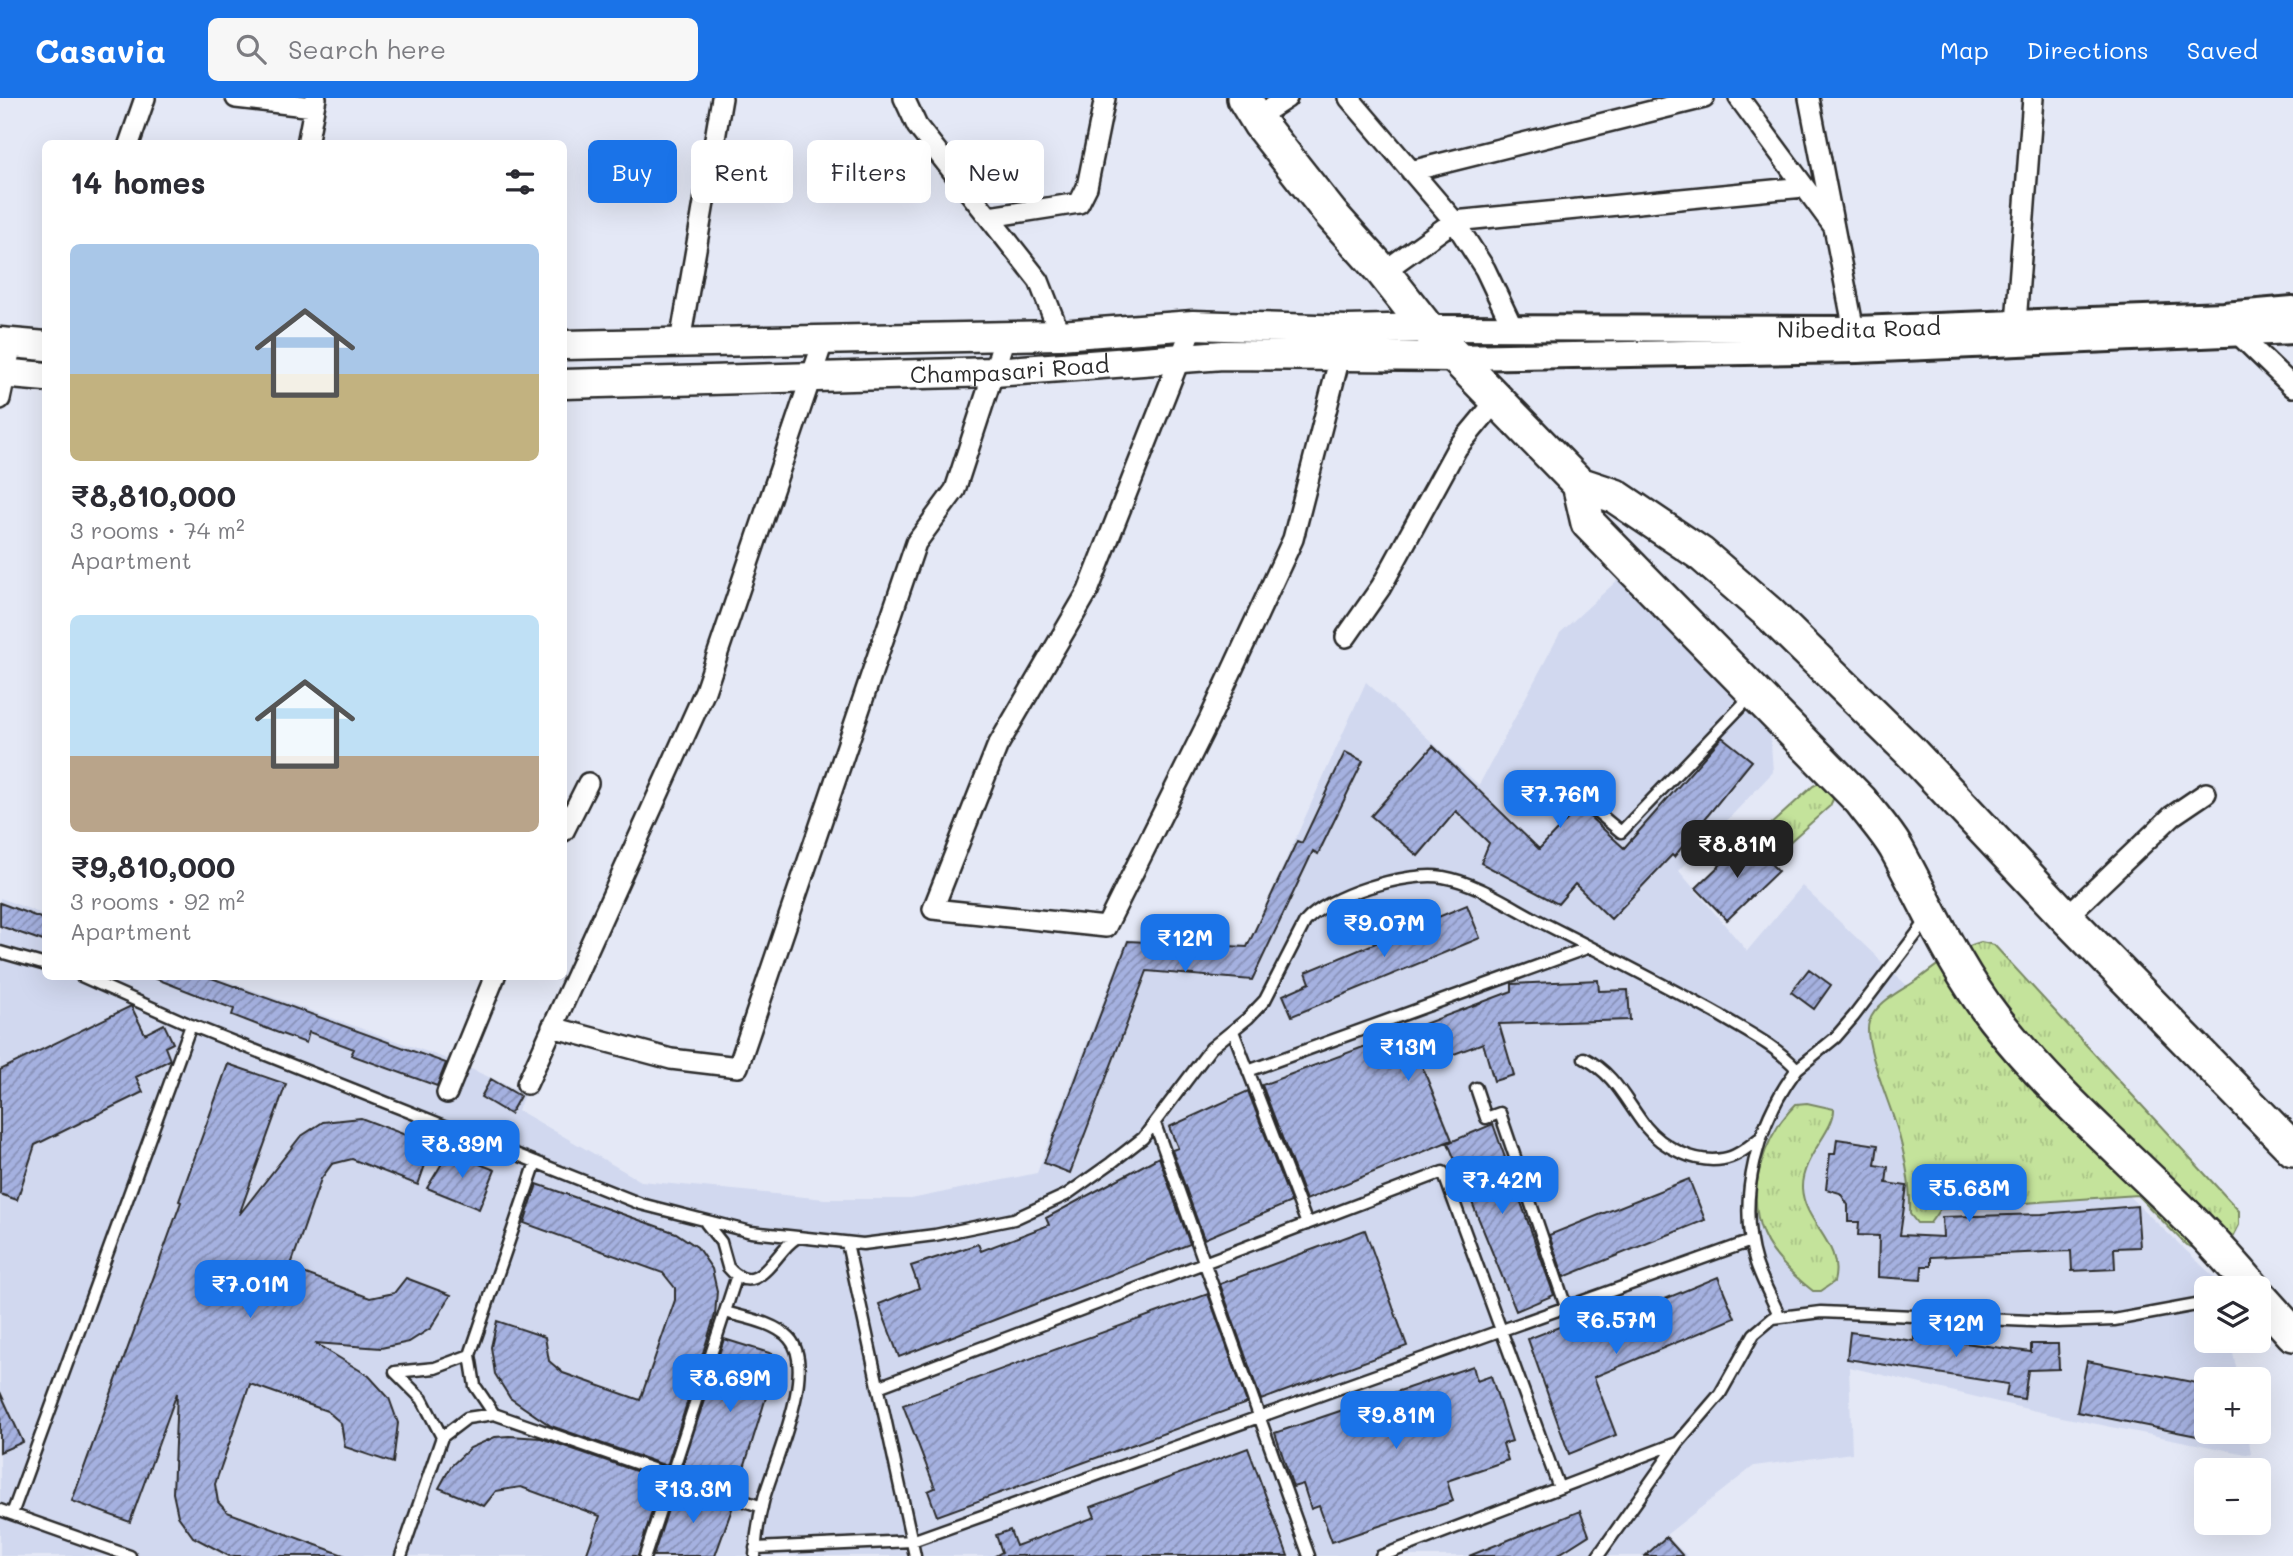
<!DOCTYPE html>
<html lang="en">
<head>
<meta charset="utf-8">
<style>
  :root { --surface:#fff; --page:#f7f7f7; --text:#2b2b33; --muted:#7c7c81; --accent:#1a73e8 }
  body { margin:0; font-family:Mali,sans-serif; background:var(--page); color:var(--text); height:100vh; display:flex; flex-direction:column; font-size:26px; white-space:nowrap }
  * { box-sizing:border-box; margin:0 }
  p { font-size:23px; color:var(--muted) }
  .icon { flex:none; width:38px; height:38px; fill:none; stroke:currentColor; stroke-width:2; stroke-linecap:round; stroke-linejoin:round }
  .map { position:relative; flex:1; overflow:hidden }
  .panel { position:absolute; left:42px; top:42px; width:525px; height:840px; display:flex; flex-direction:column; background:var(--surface); border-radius:10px; box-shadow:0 7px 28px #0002 }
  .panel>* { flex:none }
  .banner { position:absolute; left:588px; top:42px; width:665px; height:63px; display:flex; gap:14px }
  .buttons { position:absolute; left:2194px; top:1178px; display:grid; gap:14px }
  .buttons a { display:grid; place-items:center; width:77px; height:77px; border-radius:10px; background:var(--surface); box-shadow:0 7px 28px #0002; font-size:35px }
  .price { position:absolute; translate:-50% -60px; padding:0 16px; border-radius:14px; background:var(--accent); color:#fff; font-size:23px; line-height:46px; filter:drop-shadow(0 2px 4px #0008) }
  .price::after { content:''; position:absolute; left:50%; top:42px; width:21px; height:16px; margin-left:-10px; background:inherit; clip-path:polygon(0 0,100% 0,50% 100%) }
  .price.active { background:#222; color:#fff }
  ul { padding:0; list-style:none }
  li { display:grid; align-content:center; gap:14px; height:371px; padding:0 28px }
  li span { display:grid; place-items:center; height:217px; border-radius:10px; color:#555 }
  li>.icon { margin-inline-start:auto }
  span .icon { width:126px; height:126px; fill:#fffc; stroke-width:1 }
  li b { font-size:30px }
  h2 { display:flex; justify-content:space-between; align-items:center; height:84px; padding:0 28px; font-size:30px }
  .chip { padding:0 24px; border-radius:10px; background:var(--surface); box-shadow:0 7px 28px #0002; font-size:24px; line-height:63px }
  .chip.active { background:var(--accent); color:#fff }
  header { display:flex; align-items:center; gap:42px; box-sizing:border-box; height:98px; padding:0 35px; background:var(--accent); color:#fff }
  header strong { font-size:33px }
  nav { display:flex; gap:38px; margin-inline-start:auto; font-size:24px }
  .search { width:490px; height:63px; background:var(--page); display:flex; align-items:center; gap:18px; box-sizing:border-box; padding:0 24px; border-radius:10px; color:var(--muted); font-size:26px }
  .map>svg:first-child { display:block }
</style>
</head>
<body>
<header>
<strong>Casavia</strong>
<div class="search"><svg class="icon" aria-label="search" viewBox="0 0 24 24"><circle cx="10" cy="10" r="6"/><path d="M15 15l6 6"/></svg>Search here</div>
<nav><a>Map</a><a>Directions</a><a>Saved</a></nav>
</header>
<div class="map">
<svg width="2293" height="1458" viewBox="0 0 2293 1458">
  <defs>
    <pattern id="grass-tufts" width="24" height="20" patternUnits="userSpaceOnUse" patternTransform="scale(1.75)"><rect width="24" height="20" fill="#c4e39b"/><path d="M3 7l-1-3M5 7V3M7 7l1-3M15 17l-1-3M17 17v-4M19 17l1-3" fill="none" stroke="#a9c386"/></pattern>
    <pattern id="building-hatch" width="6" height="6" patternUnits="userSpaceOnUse" patternTransform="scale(1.75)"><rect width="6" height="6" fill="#a5b1e0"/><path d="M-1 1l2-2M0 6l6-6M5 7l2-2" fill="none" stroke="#8790b6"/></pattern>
  </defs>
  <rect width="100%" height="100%" fill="#e4e8f6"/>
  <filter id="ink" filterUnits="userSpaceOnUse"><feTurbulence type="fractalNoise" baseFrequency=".0143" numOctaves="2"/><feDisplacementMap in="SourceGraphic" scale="14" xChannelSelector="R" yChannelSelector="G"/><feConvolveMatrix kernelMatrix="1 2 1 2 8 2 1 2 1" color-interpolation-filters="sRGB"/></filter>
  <g filter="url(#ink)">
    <path fill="#d1d8ef" d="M1622,478L1770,631L1773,674L1679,773L1747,853L1802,788L2214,1179L2216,1190H2207V1242L2230,1243L2239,1281H2207V1334H2248L2251,1357L2057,1318L1849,1269L1852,1355L1754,1368L1666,1437L1687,1458H0V800L45,817L46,878L216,879L453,963L525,995L518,1012L641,1083L825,1101H911L1037,1075L1127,841L1248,846L1366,584L1479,687L1560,535Z"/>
    <path fill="url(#grass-tufts)" stroke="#788763" stroke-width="2" d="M1821,684L1835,697L1830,708L1784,749L1769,747L1765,737L1769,728L1813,688Z
      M1981,844L1994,847L2239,1113V1127L2231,1143L2202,1153L2186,1147L2137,1097L1940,1111L1930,1125H1917L1910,1116C1911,1090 1906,1063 1899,1037C1893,1012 1862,945 1869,924C1876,904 1901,893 1917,882C1938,867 1955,851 1981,844Z
      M1807,1005L1834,1011C1835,1032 1801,1060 1802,1090C1804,1127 1844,1145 1834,1184L1821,1193H1813C1795,1179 1772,1158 1763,1136C1745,1093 1764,1038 1796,1006Z"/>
    <path fill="url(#building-hatch)" stroke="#2b2b2b" stroke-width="2" d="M1722,639L1752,663L1674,759L1672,757L1611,821L1575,786L1558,806L1481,765L1489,745L1456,713L1418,758L1371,718L1433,648L1539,751L1579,709L1624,750Z
      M1345,654L1363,663L1318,756L1313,753L1252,882L1147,873L1070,1075L1044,1065L1128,843L1247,849L1297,743L1302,745Z
      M1747,741L1778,773L1727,822L1696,790Z
      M0,805L46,822V844L0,828Z
      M1467,807L1480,840L1292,918L1283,897L1310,885L1306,874Z
      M1809,871L1831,887L1814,911L1791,894Z
      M149,878H206L446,965L437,988L351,957L354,951L309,934L306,945L276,934L232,917L234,911Z
      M1598,882L1599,893L1628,892L1630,922L1499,926L1514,977L1494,983L1483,945L1422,968L1452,1042L1306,1102L1262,987L1512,893V886Z
      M131,908L145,936L164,926L173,945L165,949L170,962L136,979L143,994L35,1047L17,1102L0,1096V972Z
      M228,966L286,986L239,1117L300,1039L323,1024L361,1020L432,1047L418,1087L352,1061L332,1066L321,1081L290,1170L370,1200L394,1195L406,1180L451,1197L431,1230L409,1244L381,1250L315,1245L369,1278L389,1300L398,1325L393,1365L345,1349L341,1325L327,1313L250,1286L215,1386L218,1404L227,1414L346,1458H229L193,1439L178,1418L173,1395L177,1295L130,1424L72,1403L181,1104L179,1103Z
      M491,981L520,998L510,1016L481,999Z
      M1248,993L1291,1104L1204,1141L1172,1052L1178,1050L1169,1029Z
      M1493,1026L1554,1197L1516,1213L1448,1045Z
      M1837,1041L1878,1047L1875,1067L1888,1069L1886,1085L1907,1088L1900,1137L1943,1139L1942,1119L2042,1116L2137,1108L2140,1149L2114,1150L2115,1171L2072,1173L2071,1153L1931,1159V1168H1922L1921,1182L1878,1179L1879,1138L1858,1137L1859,1124H1848V1107L1840,1095L1826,1091L1830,1056H1835Z
      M449,1054L495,1072L479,1111L427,1090Z
      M1159,1059L1190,1146L899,1259L879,1206L919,1190L911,1168L978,1146L981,1153L1049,1127L1046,1120Z
      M1689,1081L1705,1122L1564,1179L1549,1137Z
      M537,1086L676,1135L697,1149L712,1171L717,1193L715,1217L667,1368L551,1328L510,1300L495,1276L491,1249L497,1223L545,1239L549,1263L563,1275L640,1302L675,1202V1190L663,1175L524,1125Z
      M1365,1132L1407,1248L1261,1302L1220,1186Z
      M1718,1179L1735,1220L1594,1279L1616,1337L1569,1356L1528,1241L1572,1224L1578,1237Z
      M1208,1196L1247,1305L937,1418L928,1393L935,1390L903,1307Z
      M1850,1234L1914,1243V1238L2031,1254V1246H2058L2059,1271L2028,1272L2024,1301L2006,1298L2008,1286L1847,1261Z
      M724,1241L779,1258L737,1392L681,1373Z
      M2087,1263L2207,1287V1340L2077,1314Z
      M1473,1268L1477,1283L1491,1278L1512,1343L1503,1346L1508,1362L1447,1383L1453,1403L1332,1444L1319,1408L1311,1411L1303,1386L1293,1389L1275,1335Z
      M0,1294L23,1344L0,1354Z
      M509,1338L541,1340L662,1382L638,1458H586L600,1418L521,1389L496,1393L484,1408L439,1390L451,1368L470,1350L495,1339Z
      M1248,1350L1288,1458H995L1002,1454L996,1437L1010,1432L1016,1448L1095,1419L1091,1409Z
      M676,1387L733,1408L715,1458H653Z
      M1580,1413L1589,1437L1556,1458H1469Z
      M1666,1439L1683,1458H1645Z"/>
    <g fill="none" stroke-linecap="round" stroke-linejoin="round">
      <defs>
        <path id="service" d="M1572,693L1621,734L1751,598
          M0,854L46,867
          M81,878L191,927L641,1106L751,1134L863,1146L935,1137L1014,1121L1066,1097L1111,1065L1143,1040L1211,950L1248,920L1265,902L1305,824C1328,797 1407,773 1443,779C1479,785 1516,812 1549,828C1606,857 1663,886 1719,917C1747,934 1775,947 1797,971L1835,940L1854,918L1927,822
          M1233,933L1307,1126
          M1584,960C1615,976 1625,1002 1645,1028C1662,1049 1695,1066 1723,1061C1737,1059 1749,1048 1760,1040
          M1248,973L1590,849
          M1476,990L1486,1020L1500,1015L1566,1209
          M1155,1026L1309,1458
          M706,1125L721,1144L728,1169C757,1205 776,1152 795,1141
          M847,1145L915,1458
          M725,1214C745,1220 774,1224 789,1240C818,1270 774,1364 764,1400C759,1418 756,1439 755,1458
          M1780,1219C1772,1201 1762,1183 1756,1165C1736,1100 1758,1023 1797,971
          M395,1274L422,1301L442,1339
          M395,1274L435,1270L470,1257
          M878,1289L1443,1074L1559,1390
          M494,1316L475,1288L470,1257L536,1064
          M0,1412L130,1458
          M12,1416L191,927
          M755,1450L912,1443L1751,1143
          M401,1458L442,1339L467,1320L494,1316L762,1409
          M645,1458L737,1177
          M1381,1458L1677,1345
          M1598,1458L1678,1345L1720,1296L1754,1236L1773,1220L1821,1214L2056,1224L2114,1222L2207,1205"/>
        <path id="minor" d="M236,0L314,9
          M904,0L917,28L1039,183L1060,237
          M1349,0L1454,123L1485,171L1512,228
          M1739,0L1834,129
          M1809,0L1856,243
          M1256,20L1287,0
          M129,46L145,0
          M307,46L316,0
          M1411,73L1704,0
          M989,119L1079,105L1087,89L1105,0
          M1383,174L1454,123L1804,89
          M2016,225L2033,0
          M1193,227L1088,493L997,649L933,811L1106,829L1209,622L1293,441L1343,247
          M2238,236L2293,289
          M680,244L722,0
          M0,301L12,245
          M1346,539L1381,489L1457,350L1496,303
          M564,733L588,685
          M2066,819L2172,718L2206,695
          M552,929L671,961L738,969L916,445L955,392L1006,236
          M527,986L705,593L824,241
          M447,995L495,878"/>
        <g id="tertiary">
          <path id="s1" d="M1427,230L1856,231L2224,217L2293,211"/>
          <path d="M1455,259L1857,252L2293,233"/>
        </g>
        <g id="secondary">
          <path d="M0,244L46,248"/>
          <path d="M564,247L1060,237L1193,227L1348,232L1427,230"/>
          <path d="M0,275L46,279"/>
          <path id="s2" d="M564,286L994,274L1223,257L1455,259"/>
        </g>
        <path id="trunk" d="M1244,0L1260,26L1331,116L1383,174L1427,230L1579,386L1615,398L1701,456L1769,515L1909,652L2066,819L2293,1051
          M1579,386L1588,425L1861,703C1872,718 1886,733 1896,750C1928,808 1953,867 1994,920C2071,1019 2174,1094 2253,1190
          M2259,1198L2293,1236"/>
      </defs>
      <use href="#service" stroke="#2b2b2b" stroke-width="15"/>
      <use href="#minor" stroke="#2b2b2b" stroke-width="24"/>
      <use href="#tertiary" stroke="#2b2b2b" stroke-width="30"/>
      <use href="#secondary" stroke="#2b2b2b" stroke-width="33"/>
      <use href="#trunk" stroke="#2b2b2b" stroke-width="38"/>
      <use href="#service" stroke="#fff" stroke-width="10"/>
      <use href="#minor" stroke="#fff" stroke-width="19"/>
      <use href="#tertiary" stroke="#fff" stroke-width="24"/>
      <use href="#secondary" stroke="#fff" stroke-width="28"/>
      <use href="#trunk" stroke="#fff" stroke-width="33"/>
    </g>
  </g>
  <g text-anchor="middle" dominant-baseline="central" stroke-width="6" stroke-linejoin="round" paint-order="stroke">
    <g font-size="23" fill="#2b2b2b" stroke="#fff">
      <text stroke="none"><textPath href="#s1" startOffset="432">Nibedita Road</textPath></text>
      <text stroke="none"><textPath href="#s2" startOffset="446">Champasari Road</textPath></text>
    </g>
  </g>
</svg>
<div class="buttons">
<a><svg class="icon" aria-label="layers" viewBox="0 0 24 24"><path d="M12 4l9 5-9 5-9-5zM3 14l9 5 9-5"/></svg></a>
<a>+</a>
<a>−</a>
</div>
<b class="price" style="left:1560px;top:732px">₹7.76M</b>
<b class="price active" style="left:1737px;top:782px">₹8.81M</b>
<b class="price" style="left:1384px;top:861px">₹9.07M</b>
<b class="price" style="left:1185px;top:876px">₹12M</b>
<b class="price" style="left:1408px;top:985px">₹13M</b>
<b class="price" style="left:462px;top:1082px">₹8.39M</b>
<b class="price" style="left:1502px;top:1118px">₹7.42M</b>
<b class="price" style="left:1969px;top:1126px">₹5.68M</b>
<b class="price" style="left:250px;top:1222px">₹7.01M</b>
<b class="price" style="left:1616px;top:1258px">₹6.57M</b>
<b class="price" style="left:1956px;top:1261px">₹12M</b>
<b class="price" style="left:730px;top:1316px">₹8.69M</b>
<b class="price" style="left:1396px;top:1353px">₹9.81M</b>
<b class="price" style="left:693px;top:1427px">₹13.3M</b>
<div class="banner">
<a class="chip active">Buy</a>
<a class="chip">Rent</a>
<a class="chip">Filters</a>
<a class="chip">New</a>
</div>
<section class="panel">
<h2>14 homes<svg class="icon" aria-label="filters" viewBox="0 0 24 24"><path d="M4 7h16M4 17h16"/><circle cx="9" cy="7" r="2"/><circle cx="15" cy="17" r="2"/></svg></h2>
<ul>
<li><span style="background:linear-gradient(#a9c7e8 60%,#c2b280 0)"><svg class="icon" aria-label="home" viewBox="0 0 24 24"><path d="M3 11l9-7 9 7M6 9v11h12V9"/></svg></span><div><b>₹8,810,000</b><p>3 rooms · 74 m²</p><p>Apartment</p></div></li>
<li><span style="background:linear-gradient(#bfe0f5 65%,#b9a48a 0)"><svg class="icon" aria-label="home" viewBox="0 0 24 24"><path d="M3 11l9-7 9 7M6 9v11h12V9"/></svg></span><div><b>₹9,810,000</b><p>3 rooms · 92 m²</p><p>Apartment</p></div></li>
</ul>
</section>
</div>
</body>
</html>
